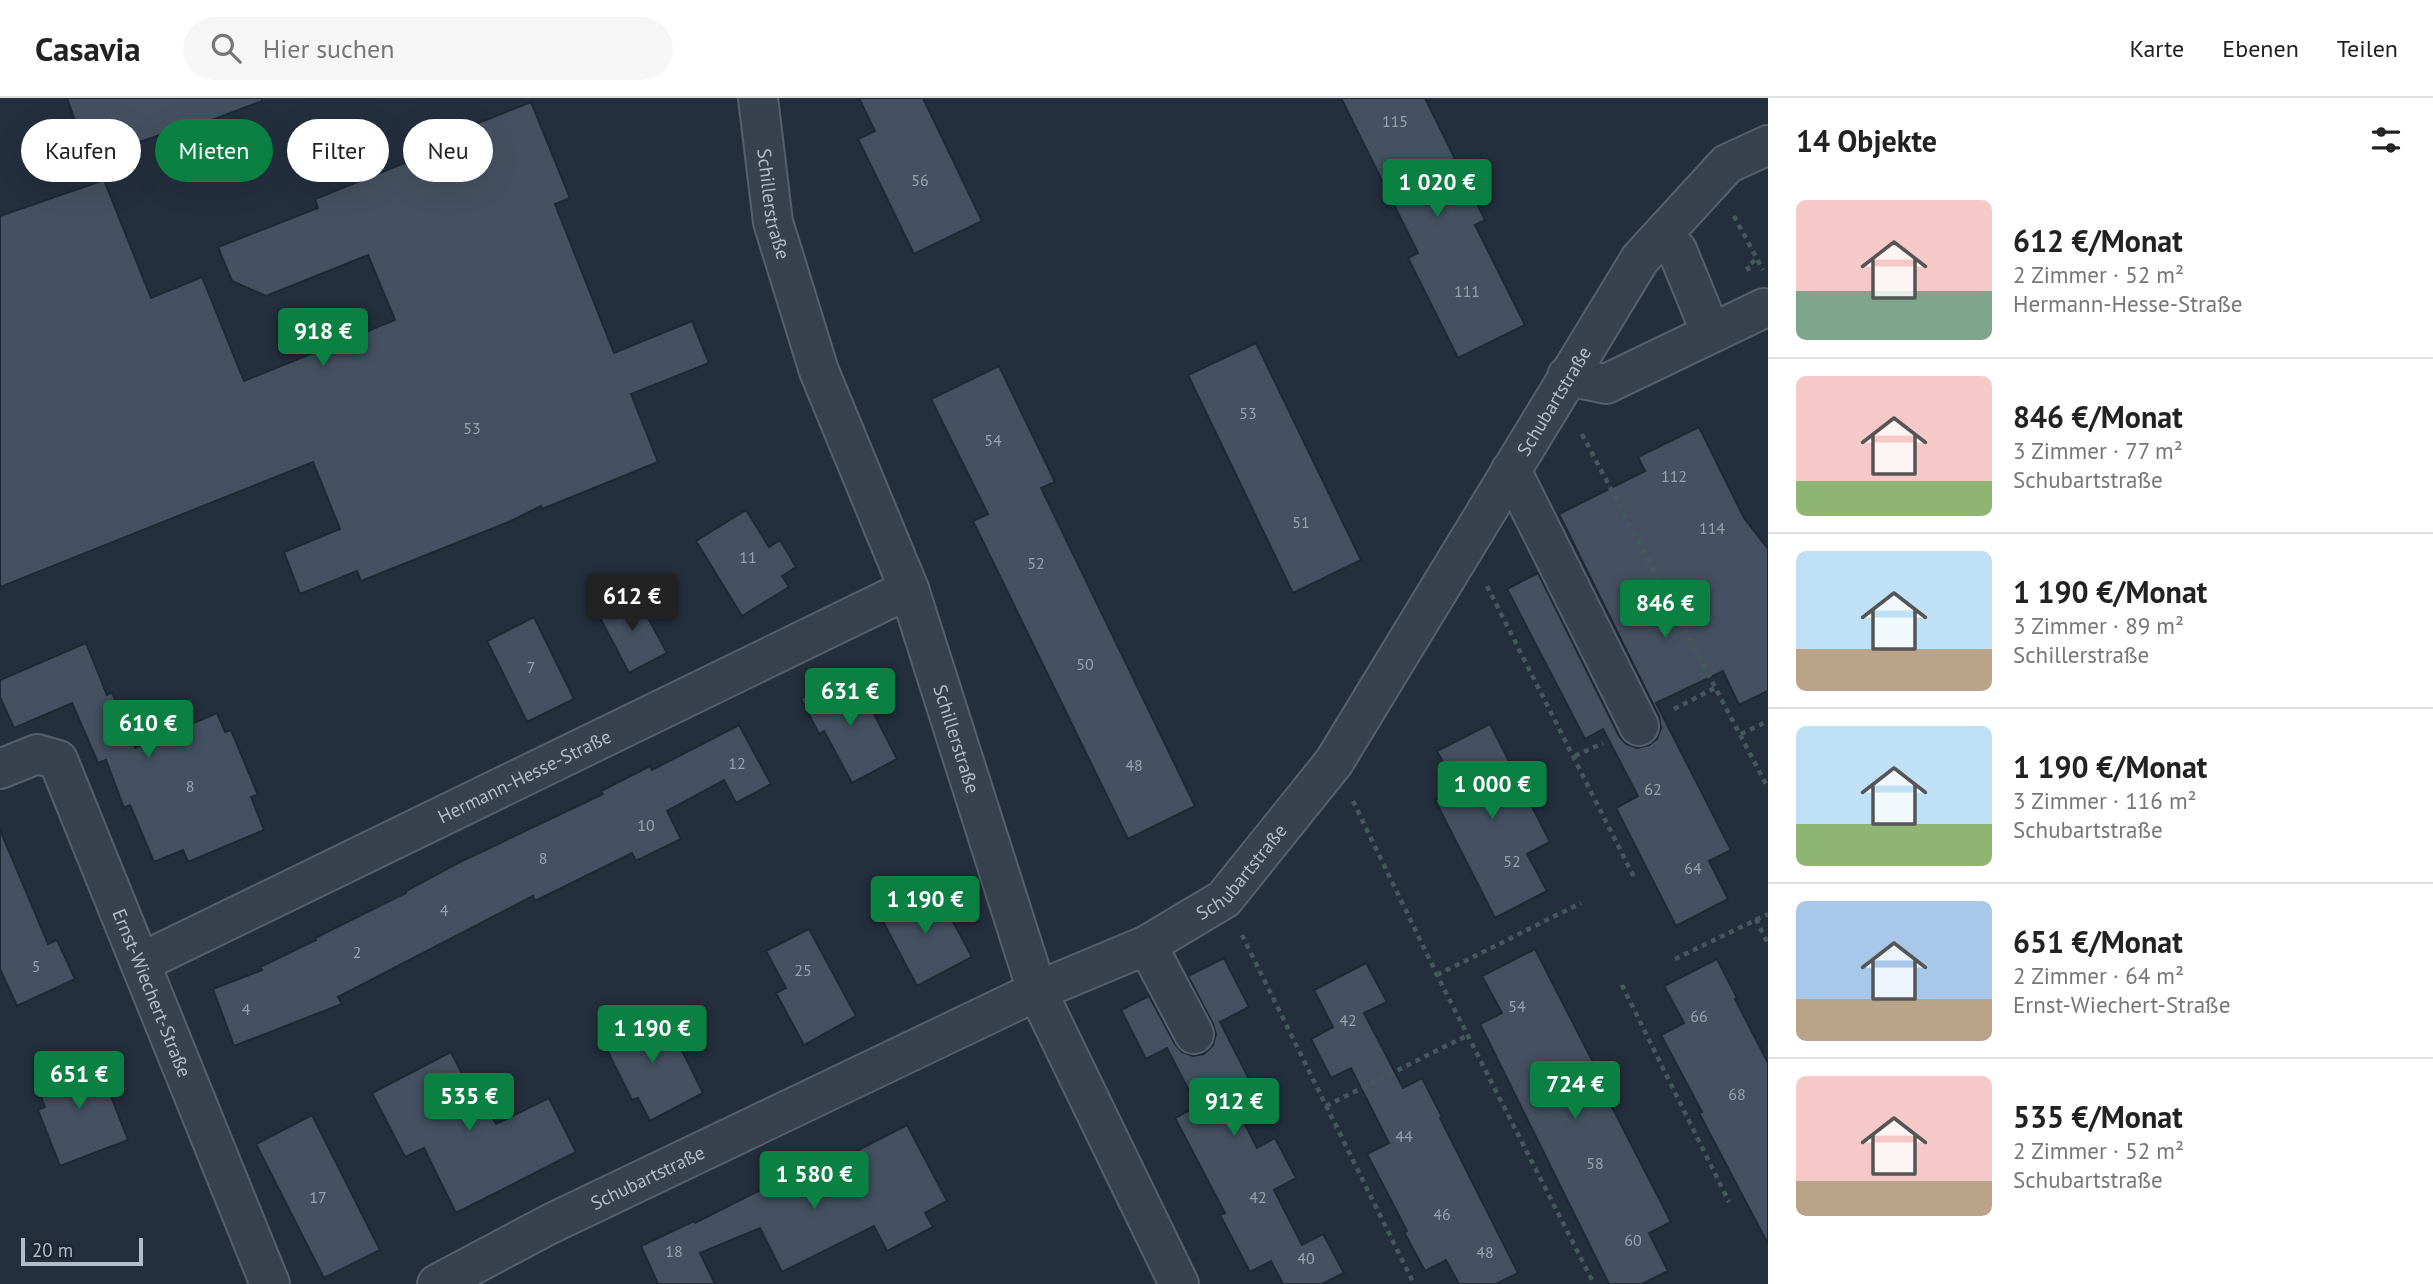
<!DOCTYPE html>
<html lang="de">
<head>
<meta charset="utf-8">
<style>
  :root { --surface:#fff; --page:#f6f6f6; --text:#222; --muted:#767676; --line:#e0e0e0; --accent:#0b8043 }
  body { margin:0; font-family:"PT Sans",sans-serif; background:var(--page); color:var(--text); height:100vh; display:flex; flex-direction:column; font-size:26px; white-space:nowrap }
  * { box-sizing:border-box; margin:0 }
  p { font-size:23px; color:var(--muted) }
  .icon { flex:none; width:38px; height:38px; fill:none; stroke:currentColor; stroke-width:2; stroke-linecap:round; stroke-linejoin:round }
  .map { position:relative; flex:1; overflow:hidden }
  .details { display:flex; flex-direction:column; background:var(--surface); width:665px }
  .details>* { flex:none }
  .top-card { position:absolute; left:21px; top:21px; width:665px; height:63px; display:flex; gap:14px }
  .scale { position:absolute; left:21px; bottom:18px; width:122px; box-sizing:border-box; padding-left:7px; border:4px solid #b4bcc9; border-top:0; font-size:19px; line-height:24px; white-space:nowrap; color:#b4bcc9; -webkit-text-stroke:5px #1d2633; paint-order:stroke }
  .price { position:absolute; translate:-50% -60px; padding:0 16px; border-radius:7px; background:var(--accent); color:#fff; font-size:23px; line-height:46px; filter:drop-shadow(0 2px 4px #0008) }
  .price::after { content:''; position:absolute; left:50%; top:42px; width:21px; height:16px; margin-left:-10px; background:inherit; clip-path:polygon(0 0,100% 0,50% 100%) }
  .price.selected { background:#222; color:#fff }
  ul { padding:0; list-style:none }
  li { display:flex; align-items:center; gap:21px; height:175px; padding:0 28px }
  li+li { border-top:2px solid var(--line) }
  li span { display:grid; place-items:center; flex:none; width:196px; height:140px; border-radius:10px; color:#555 }
  li>.icon { margin-inline-start:auto }
  span .icon { width:84px; height:84px; fill:#fffc; stroke-width:1 }
  li b { font-size:30px }
  h2 { display:flex; justify-content:space-between; align-items:center; height:84px; padding:0 28px; font-size:30px }
  .tag { padding:0 24px; border-radius:32px; background:var(--surface); box-shadow:0 7px 28px #0002; font-size:24px; line-height:63px }
  .tag.selected { background:var(--accent); color:#fff }
  header { display:flex; align-items:center; gap:42px; box-sizing:border-box; height:98px; padding:0 35px; background:var(--surface); border-bottom:2px solid var(--line) }
  header strong { font-size:33px }
  nav { display:flex; gap:38px; margin-inline-start:auto; font-size:24px }
  .search { width:490px; height:63px; background:var(--page); display:flex; align-items:center; gap:18px; box-sizing:border-box; padding:0 24px; border-radius:38px; color:var(--muted); font-size:26px }
  main { display:flex; flex:1; min-height:0 }
  .map>svg:first-child { display:block }
</style>
</head>
<body>
<header>
<strong>Casavia</strong>
<div class="search"><svg class="icon" aria-label="search" viewBox="0 0 24 24"><circle cx="10" cy="10" r="6"/><path d="M15 15l6 6"/></svg>Hier suchen</div>
<nav><a>Karte</a><a>Ebenen</a><a>Teilen</a></nav>
</header>
<main>
<div class="map">
<svg width="1768" height="1186" viewBox="0 0 1768 1186">
  <rect width="100%" height="100%" fill="#242f3e"/>
  <path fill="#455162" stroke="#1f2835" stroke-width="2" d="M67,0H262V3L164,40L163,36L88,61Z
    M859,0H923L982,123L914,156L858,41L875,33Z
    M1341,0H1425L1485,122L1475,127L1525,227L1458,260L1408,160L1418,155Z
    M531,4L570,100L555,106L614,255L692,223L709,265L631,296L658,364L542,411L541,408L511,423L361,483L357,473L300,496L284,454L340,431L313,364L0,489V118L104,82L151,200L202,179L244,283L395,222L368,157L266,198L232,183L218,149L318,110L315,101L407,64L403,55Z
    M1256,245L1361,462L1293,495L1188,277Z
    M999,268L1055,384L1041,390L1195,708L1128,741L973,423L988,416L931,301Z
    M1699,329L1744,420L1768,451V593L1739,607L1723,573L1656,605L1731,752L1709,763L1728,801L1676,828L1616,710L1638,698L1603,631L1585,641L1507,491L1538,475L1619,638L1626,646L1637,650L1649,647L1657,641L1661,630L1659,618L1559,416L1645,373L1638,359Z
    M746,412L769,449L780,442L796,469L782,478L789,489L742,518L696,443Z
    M634,494L667,555L629,575L597,514Z
    M534,519L574,601L527,624L487,543Z
    M86,545L107,597L112,594L135,650L217,615L225,634L231,632L258,697L251,699L264,732L188,764L183,752L154,764L130,707L124,710L106,662L98,665L72,605L14,630L0,599V582Z
    M846,576L865,611L870,608L897,661L852,685L824,633L819,636L801,601Z
    M1490,626L1550,744L1527,756L1547,793L1495,820L1435,702L1457,690L1437,653Z
    M739,627L771,686L736,705L724,682L667,713L681,741L636,763L632,755L535,803L533,798L338,899L342,906L234,948L213,891L262,872L260,869L316,842L315,840L406,795V793L456,766L603,696L601,693L650,668L652,672Z
    M0,732L48,846L57,842L75,881L17,908L0,871Z
    M936,792L972,859L917,888L878,814L910,796L914,803Z
    M809,831L856,918L804,947L776,895L786,890L766,853Z
    M1535,851L1595,968L1592,970L1671,1124L1649,1135L1668,1173L1642,1186H1609L1480,926L1502,915L1482,878Z
    M1224,860L1249,909L1220,924L1250,983L1228,994L1257,1050L1275,1040L1296,1080L1274,1092L1302,1147L1323,1136L1344,1175L1322,1186H1283L1271,1163L1250,1174L1220,1117L1225,1115L1175,1020L1197,1008L1167,950L1146,961L1121,912L1149,898L1175,946L1182,954L1193,958L1204,956L1213,947L1216,936L1213,926L1188,878Z
    M1717,861L1737,900L1735,901L1768,965V1146L1699,1015L1702,1014L1661,937L1684,925L1664,888Z
    M1366,865L1387,904L1364,915L1403,990L1422,980L1442,1019L1440,1020L1518,1175L1496,1186H1459L1446,1162L1425,1173L1404,1134L1407,1133L1367,1056L1389,1045L1351,970L1331,980L1311,941L1333,929L1314,892Z
    M661,910L703,995L650,1023L638,1000L632,1002L601,940Z
    M451,954L479,1009L486,1006L496,1026L549,1000L576,1054L456,1115L424,1050L405,1059L372,995Z
    M95,957L128,1042L60,1068L38,1012L45,1009L34,981Z
    M312,1017L380,1152L324,1180L256,1046Z
    M907,1027L947,1103L925,1115L933,1129L887,1153L874,1128L782,1174L760,1130L700,1155L715,1186H658L641,1148L694,1123L695,1125L804,1070L808,1078Z"/>
  <g fill="none" stroke-linecap="round" stroke-linejoin="round">
    <defs>
      <g id="minor">
        <path id="s1" d="M758,0L773,124L819,273L909,491L1037,893L1179,1186"/>
        <path d="M1677,152L1711,235"/>
        <path d="M1567,278L1606,286L1764,210"/>
        <path d="M1511,372L1639,628"/>
        <path id="s2" d="M0,671L37,656L58,662L270,1186"/>
        <path d="M1147,847L1194,936"/>
        <path id="s3" d="M142,864L909,491"/>
        <path id="s4" d="M437,1186L550,1126L1037,893L1147,847L1224,801L1334,664L1640,161L1727,66L1768,47"/>
      </g>
    </defs>
    <use href="#minor" stroke="#565f6c" stroke-width="42"/>
    <path stroke="#44595c" stroke-width="4.5" stroke-dasharray="5 5" stroke-linecap="butt" d="M1734,118L1763,172
      M1749,173L1747,168L1757,161
      M1582,336L1768,690
      M1487,488L1634,779
      M1674,611L1717,589
      M1741,636L1768,623
      M1575,658L1603,645
      M1353,703L1437,877L1594,1186
      M1756,821L1768,846
      M1242,837L1414,1186
      M1675,861L1768,816
      M1437,877L1581,805
      M1622,887L1729,1104
      M1326,1008L1468,937"/>
    <use href="#minor" stroke="#38414e" stroke-width="38"/>
  </g>
  <g text-anchor="middle" dominant-baseline="central" stroke-width="7" stroke-linejoin="round" paint-order="stroke">
    <g font-size="16" fill="#98a1af">
      <text x="1395" y="23">115</text>
      <text x="920" y="82">56</text>
      <text x="1467" y="193">111</text>
      <text x="1248" y="315">53</text>
      <text x="472" y="330">53</text>
      <text x="993" y="342">54</text>
      <text x="1674" y="378">112</text>
      <text x="1301" y="424">51</text>
      <text x="1712" y="430">114</text>
      <text x="748" y="459">11</text>
      <text x="1036" y="465">52</text>
      <text x="1085" y="566">50</text>
      <text x="531" y="569">7</text>
      <text x="737" y="665">12</text>
      <text x="1134" y="667">48</text>
      <text x="190" y="688">8</text>
      <text x="1653" y="691">62</text>
      <text x="646" y="727">10</text>
      <text x="543" y="760">8</text>
      <text x="1512" y="763">52</text>
      <text x="1693" y="770">64</text>
      <text x="444" y="812">4</text>
      <text x="357" y="854">2</text>
      <text x="36" y="868">5</text>
      <text x="803" y="872">25</text>
      <text x="1517" y="908">54</text>
      <text x="246" y="911">4</text>
      <text x="1699" y="918">66</text>
      <text x="1348" y="922">42</text>
      <text x="1737" y="996">68</text>
      <text x="1404" y="1038">44</text>
      <text x="1595" y="1065">58</text>
      <text x="318" y="1099">17</text>
      <text x="1258" y="1099">42</text>
      <text x="1442" y="1116">46</text>
      <text x="1633" y="1142">60</text>
      <text x="674" y="1153">18</text>
      <text x="1485" y="1154">48</text>
      <text x="1306" y="1160">40</text>
    </g>
    <g font-size="19" fill="#b4bcc9" stroke="#1d2633">
      <text stroke="none"><textPath href="#s1" startOffset="107">Schillerstraße</textPath></text>
      <text stroke="none"><textPath href="#s4" startOffset="1475">Schubartstraße</textPath></text>
      <text stroke="none"><textPath href="#s1" startOffset="674">Schillerstraße</textPath></text>
      <text stroke="none"><textPath href="#s3" startOffset="425">Hermann-Hesse-Straße</textPath></text>
      <text stroke="none"><textPath href="#s4" startOffset="908">Schubartstraße</textPath></text>
      <text stroke="none"><textPath href="#s2" startOffset="313">Ernst-Wiechert-Straße</textPath></text>
      <text stroke="none"><textPath href="#s4" startOffset="236">Schubartstraße</textPath></text>
    </g>
  </g>
</svg>
<div class="scale">20 m</div>
<b class="price" style="left:1437px;top:121px">1 020 €</b>
<b class="price" style="left:323px;top:270px">918 €</b>
<b class="price selected" style="left:632px;top:535px">612 €</b>
<b class="price" style="left:1665px;top:542px">846 €</b>
<b class="price" style="left:850px;top:630px">631 €</b>
<b class="price" style="left:148px;top:662px">610 €</b>
<b class="price" style="left:1492px;top:723px">1 000 €</b>
<b class="price" style="left:925px;top:838px">1 190 €</b>
<b class="price" style="left:652px;top:967px">1 190 €</b>
<b class="price" style="left:79px;top:1013px">651 €</b>
<b class="price" style="left:1575px;top:1023px">724 €</b>
<b class="price" style="left:469px;top:1035px">535 €</b>
<b class="price" style="left:1234px;top:1040px">912 €</b>
<b class="price" style="left:814px;top:1113px">1 580 €</b>
<div class="top-card">
<a class="tag">Kaufen</a>
<a class="tag selected">Mieten</a>
<a class="tag">Filter</a>
<a class="tag">Neu</a>
</div>
</div>
<section class="details">
<h2>14 Objekte<svg class="icon" aria-label="filters" viewBox="0 0 24 24"><path d="M4 7h16M4 17h16"/><circle cx="9" cy="7" r="2"/><circle cx="15" cy="17" r="2"/></svg></h2>
<ul>
<li><span style="background:linear-gradient(#f6c9c9 65%,#7fa58c 0)"><svg class="icon" aria-label="home" viewBox="0 0 24 24"><path d="M3 11l9-7 9 7M6 9v11h12V9"/></svg></span><div><b>612 €/Monat</b><p>2 Zimmer · 52 m²</p><p>Hermann-Hesse-Straße</p></div></li>
<li><span style="background:linear-gradient(#f6c9c9 75%,#8fb573 0)"><svg class="icon" aria-label="home" viewBox="0 0 24 24"><path d="M3 11l9-7 9 7M6 9v11h12V9"/></svg></span><div><b>846 €/Monat</b><p>3 Zimmer · 77 m²</p><p>Schubartstraße</p></div></li>
<li><span style="background:linear-gradient(#bfe0f5 70%,#b9a48a 0)"><svg class="icon" aria-label="home" viewBox="0 0 24 24"><path d="M3 11l9-7 9 7M6 9v11h12V9"/></svg></span><div><b>1 190 €/Monat</b><p>3 Zimmer · 89 m²</p><p>Schillerstraße</p></div></li>
<li><span style="background:linear-gradient(#bfe0f5 70%,#8fb573 0)"><svg class="icon" aria-label="home" viewBox="0 0 24 24"><path d="M3 11l9-7 9 7M6 9v11h12V9"/></svg></span><div><b>1 190 €/Monat</b><p>3 Zimmer · 116 m²</p><p>Schubartstraße</p></div></li>
<li><span style="background:linear-gradient(#a9c7e8 70%,#b9a48a 0)"><svg class="icon" aria-label="home" viewBox="0 0 24 24"><path d="M3 11l9-7 9 7M6 9v11h12V9"/></svg></span><div><b>651 €/Monat</b><p>2 Zimmer · 64 m²</p><p>Ernst-Wiechert-Straße</p></div></li>
<li><span style="background:linear-gradient(#f6c9c9 75%,#b9a48a 0)"><svg class="icon" aria-label="home" viewBox="0 0 24 24"><path d="M3 11l9-7 9 7M6 9v11h12V9"/></svg></span><div><b>535 €/Monat</b><p>2 Zimmer · 52 m²</p><p>Schubartstraße</p></div></li>
</ul>
</section>
</main>
</body>
</html>
